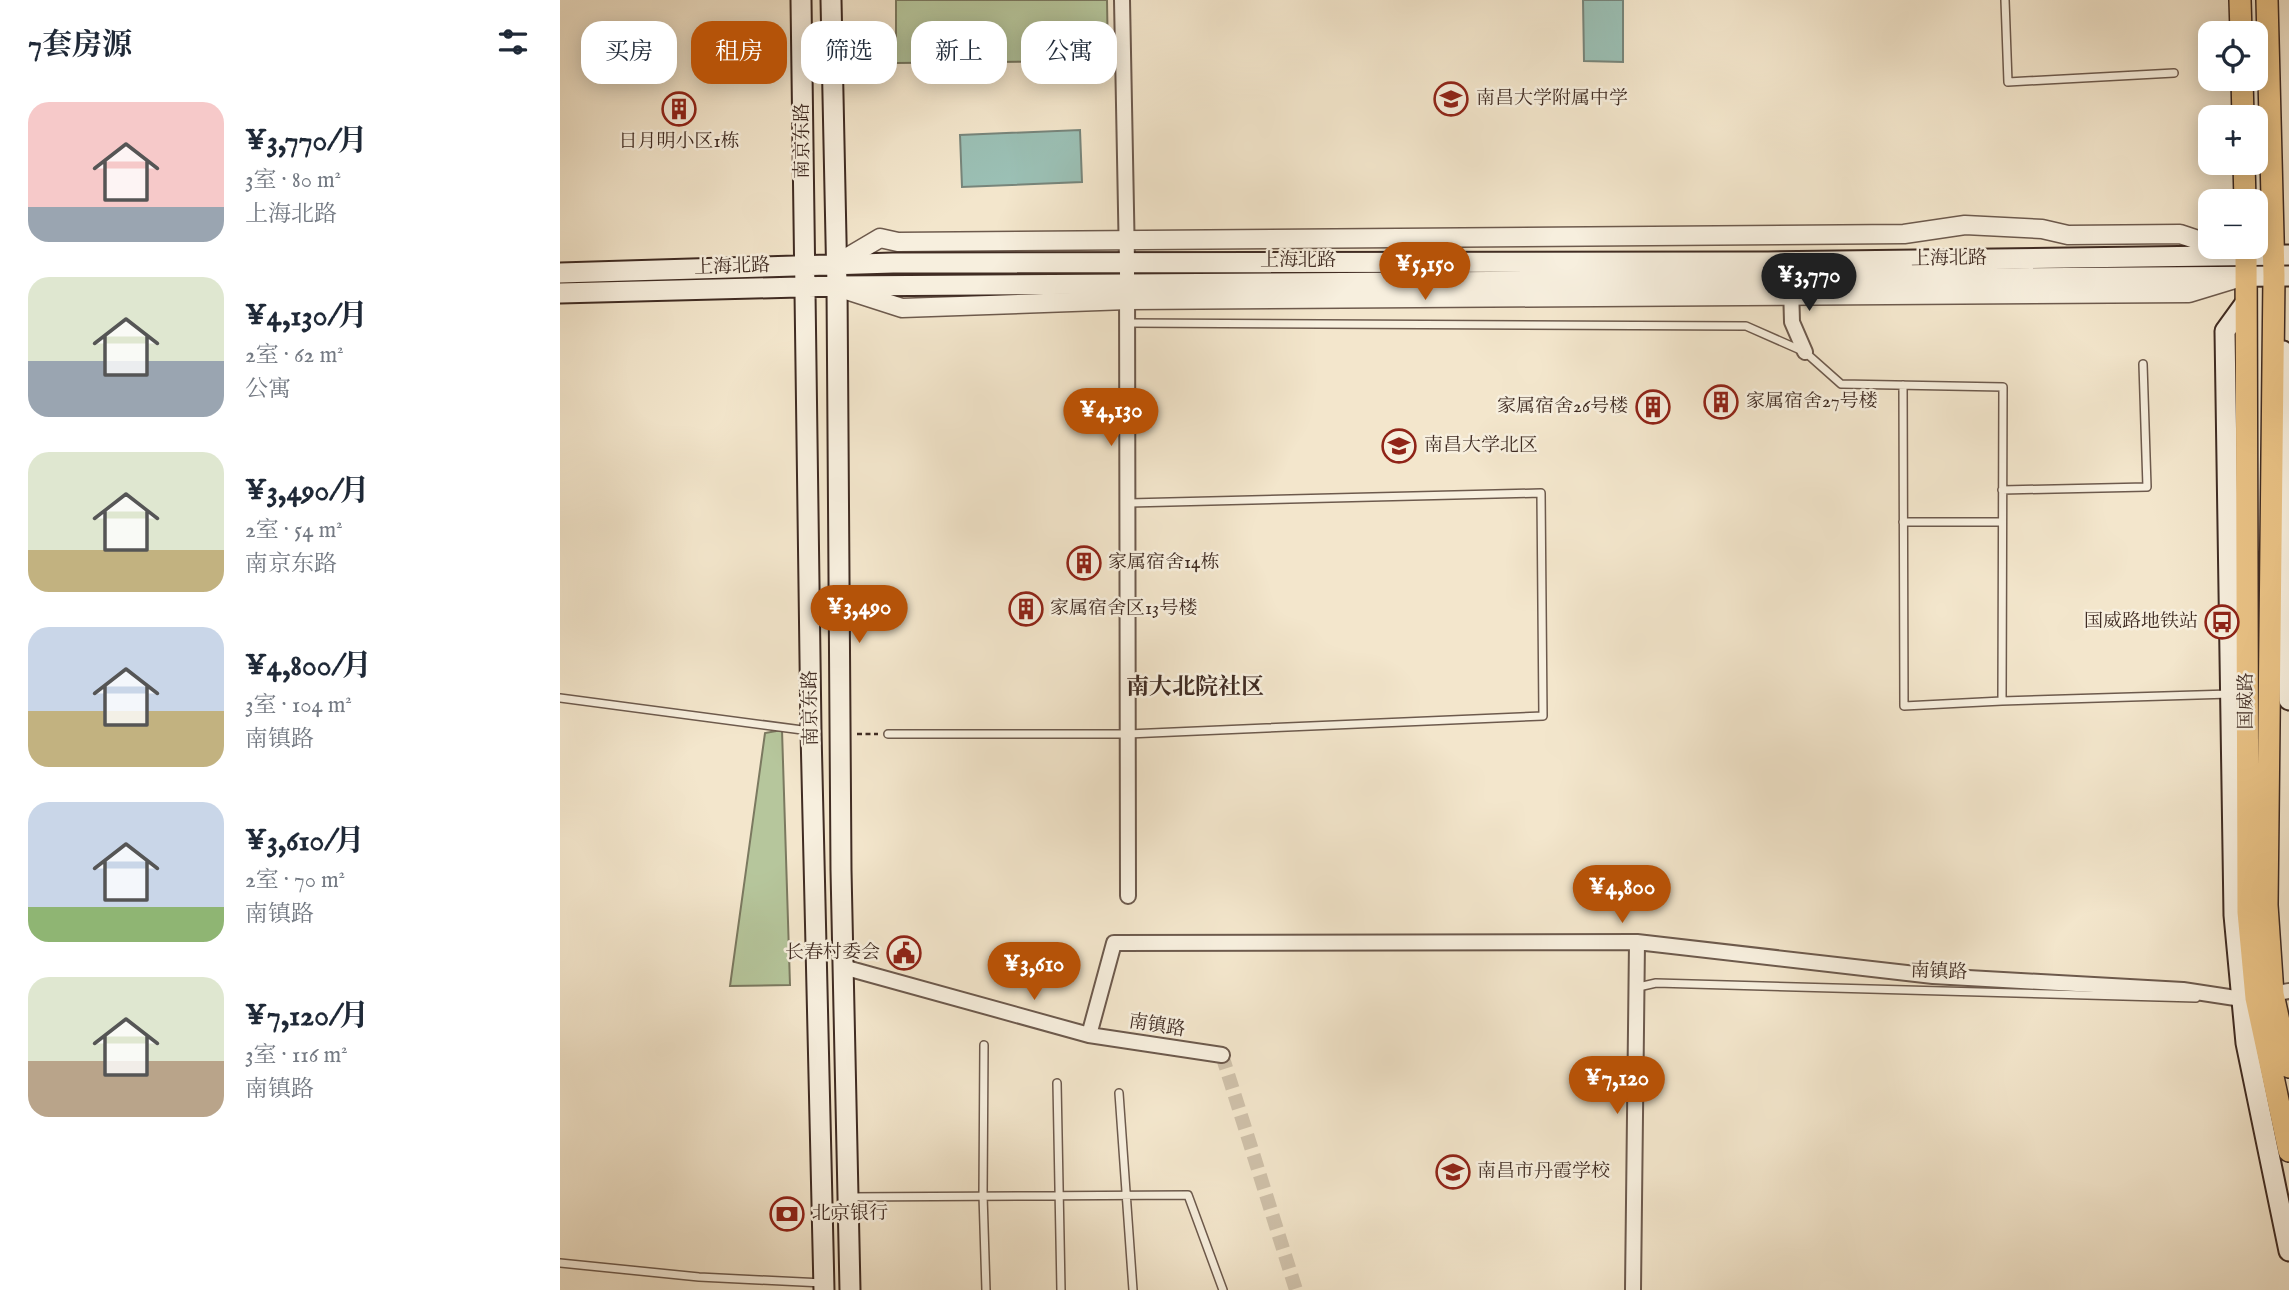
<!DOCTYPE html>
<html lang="zh">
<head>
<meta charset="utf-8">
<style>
  :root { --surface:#fff; --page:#f6f6f7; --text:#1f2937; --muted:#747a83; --accent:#b45309 }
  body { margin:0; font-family:"IM FELL English","Noto Serif SC",serif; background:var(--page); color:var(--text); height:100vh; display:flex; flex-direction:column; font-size:26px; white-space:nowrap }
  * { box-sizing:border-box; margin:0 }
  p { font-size:23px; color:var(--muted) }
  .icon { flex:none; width:38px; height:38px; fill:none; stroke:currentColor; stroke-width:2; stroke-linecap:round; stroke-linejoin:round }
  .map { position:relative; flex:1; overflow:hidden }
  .side { display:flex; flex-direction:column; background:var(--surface); width:560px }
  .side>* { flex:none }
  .hud { position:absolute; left:21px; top:21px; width:665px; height:63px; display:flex; gap:14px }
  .fabs { position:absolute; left:1638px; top:21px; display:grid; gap:14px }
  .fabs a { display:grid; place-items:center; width:70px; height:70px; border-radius:14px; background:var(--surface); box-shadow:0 4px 18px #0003; font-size:35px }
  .price { position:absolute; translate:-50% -60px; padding:0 16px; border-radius:24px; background:var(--accent); color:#fff; font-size:23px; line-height:46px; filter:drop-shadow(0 2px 4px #0008) }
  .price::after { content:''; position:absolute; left:50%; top:42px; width:21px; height:16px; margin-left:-10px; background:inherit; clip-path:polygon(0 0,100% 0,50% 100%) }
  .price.on { background:#222; color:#fff }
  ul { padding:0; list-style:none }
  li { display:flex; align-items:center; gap:21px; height:175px; padding:0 28px }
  li span { display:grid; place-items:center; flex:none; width:196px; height:140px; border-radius:21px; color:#555 }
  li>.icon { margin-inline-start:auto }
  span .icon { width:84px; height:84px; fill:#fffc; stroke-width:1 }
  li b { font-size:30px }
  h2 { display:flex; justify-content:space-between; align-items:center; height:84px; padding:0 28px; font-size:30px }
  .tag { padding:0 24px; border-radius:21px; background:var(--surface); box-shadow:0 4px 18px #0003; font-size:24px; line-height:63px }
  .tag.on { background:var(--accent); color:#fff }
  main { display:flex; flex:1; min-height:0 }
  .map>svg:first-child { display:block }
</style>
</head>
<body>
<main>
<section class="side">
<h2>7套房源<svg class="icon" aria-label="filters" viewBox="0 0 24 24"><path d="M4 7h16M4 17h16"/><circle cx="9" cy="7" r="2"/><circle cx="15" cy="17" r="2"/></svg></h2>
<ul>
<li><span style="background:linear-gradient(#f6c9c9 75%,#9aa5b1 0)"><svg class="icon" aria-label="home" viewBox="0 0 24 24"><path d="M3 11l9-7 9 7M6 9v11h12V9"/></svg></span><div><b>¥3,770/月</b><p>3室 · 80 m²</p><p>上海北路</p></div></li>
<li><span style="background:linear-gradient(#dfe7d0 60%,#9aa5b1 0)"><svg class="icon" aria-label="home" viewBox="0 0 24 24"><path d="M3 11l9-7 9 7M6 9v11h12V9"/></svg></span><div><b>¥4,130/月</b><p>2室 · 62 m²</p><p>公寓</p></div></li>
<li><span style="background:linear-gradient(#dfe7d0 70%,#c2b280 0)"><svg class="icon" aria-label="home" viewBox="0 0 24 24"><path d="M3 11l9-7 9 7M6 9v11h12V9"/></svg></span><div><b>¥3,490/月</b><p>2室 · 54 m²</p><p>南京东路</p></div></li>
<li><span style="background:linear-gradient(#c9d6e8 60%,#c2b280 0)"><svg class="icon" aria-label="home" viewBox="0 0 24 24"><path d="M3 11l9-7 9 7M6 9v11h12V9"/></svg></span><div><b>¥4,800/月</b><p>3室 · 104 m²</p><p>南镇路</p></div></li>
<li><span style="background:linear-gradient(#c9d6e8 75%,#8fb573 0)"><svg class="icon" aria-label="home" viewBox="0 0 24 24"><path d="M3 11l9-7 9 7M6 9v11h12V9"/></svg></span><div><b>¥3,610/月</b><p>2室 · 70 m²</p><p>南镇路</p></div></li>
<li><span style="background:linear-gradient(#dfe7d0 60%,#b9a48a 0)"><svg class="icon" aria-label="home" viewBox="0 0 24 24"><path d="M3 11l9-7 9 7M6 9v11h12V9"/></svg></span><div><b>¥7,120/月</b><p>3室 · 116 m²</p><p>南镇路</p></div></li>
</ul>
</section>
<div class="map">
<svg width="1729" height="1290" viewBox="0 0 1729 1290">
  <rect width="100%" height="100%" fill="#f3e6cc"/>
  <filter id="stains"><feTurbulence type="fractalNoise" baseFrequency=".00286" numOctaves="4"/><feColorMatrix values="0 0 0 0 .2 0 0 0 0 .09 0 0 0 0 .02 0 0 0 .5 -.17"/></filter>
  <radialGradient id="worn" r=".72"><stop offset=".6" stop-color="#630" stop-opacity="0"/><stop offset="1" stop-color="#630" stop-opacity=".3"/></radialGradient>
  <path fill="#b6c69c" stroke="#7b7960" stroke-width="2" d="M336,0H547L548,61L336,63Z
    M222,730L230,985L170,986L205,733Z"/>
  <path fill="#9bc0b5" stroke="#77857b" stroke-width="2" d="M1023,0H1063V62L1024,61Z
    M520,130L522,182L402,187L400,135Z"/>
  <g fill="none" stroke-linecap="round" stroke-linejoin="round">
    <path stroke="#cfc1aa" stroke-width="14" stroke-dasharray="14 7" stroke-linecap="butt" d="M662,1055L736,1290"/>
    <defs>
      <path id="service" d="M1445,0L1448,82L1614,73
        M568,323L1186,326L1245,352L1281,384L1443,387L1442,701L1670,694
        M1343,385L1344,706L1442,701
        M1442,490L1587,487L1583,364
        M1343,522H1442
        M0,698L250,731
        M328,734H568L983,716L981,493L569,503
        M1074,988L1096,983L1636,998
        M424,1045L423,1195L426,1290
        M497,1083L501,1290
        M559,1093L573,1290
        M289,1197L628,1195L663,1290
        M0,1263L139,1277L263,1283"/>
      <path id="minor" d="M562,0L567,261L568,896
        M1231,286L1232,322L1245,352
        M283,967L529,1035L662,1055
        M529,1035L554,943L1077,942L1373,976L1623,990L1682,999L1729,991
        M1073,1290L1077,942"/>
      <path id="tertiary" d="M276,264L320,238L338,242L1344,234L1405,225L1482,229L1508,235L1620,234L1650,244
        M283,289L342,308L568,300L1629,293L1675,279"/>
      <path id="secondary" d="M241,0L251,731L264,1290
        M271,0L277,286L281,870L290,1290
        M0,273L333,263L1208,262L1729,255
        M0,293L277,286L1729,276
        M1686,302L1665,331L1674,915L1686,1043L1729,1251
        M1723,351L1729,700"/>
      <path id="primary" d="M1680,0L1681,33
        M1707,0L1714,276L1707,905L1713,994L1729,1067
        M1682,79L1683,117
        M1684,163L1685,201
        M1686,247L1688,912L1696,998L1729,1151"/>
    </defs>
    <use href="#service" stroke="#6d5a4d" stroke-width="10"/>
    <use href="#minor" stroke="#6d5a4d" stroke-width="18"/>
    <use href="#tertiary" stroke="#6d5a4d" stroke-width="21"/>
    <use href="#secondary" stroke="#402c23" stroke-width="23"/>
    <use href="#primary" stroke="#402c23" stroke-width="24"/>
    <path stroke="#402c23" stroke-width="2.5" stroke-dasharray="5 3.5" stroke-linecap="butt" d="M297,734H318"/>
    <use href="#service" stroke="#f7efde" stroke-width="7"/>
    <use href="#minor" stroke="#f7efde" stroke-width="14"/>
    <use href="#tertiary" stroke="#f7efde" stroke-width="18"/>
    <use href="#secondary" stroke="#f7efde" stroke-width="19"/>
    <use href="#primary" stroke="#eac386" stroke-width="21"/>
  </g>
  <defs>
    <symbol id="school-ring" viewBox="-11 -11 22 22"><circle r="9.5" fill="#f7efde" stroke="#8f2418" stroke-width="1.5"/><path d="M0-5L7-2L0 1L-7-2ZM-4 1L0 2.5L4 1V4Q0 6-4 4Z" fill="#8f2418"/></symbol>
    <symbol id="building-ring" viewBox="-11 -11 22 22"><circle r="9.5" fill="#f7efde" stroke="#8f2418" stroke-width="1.5"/><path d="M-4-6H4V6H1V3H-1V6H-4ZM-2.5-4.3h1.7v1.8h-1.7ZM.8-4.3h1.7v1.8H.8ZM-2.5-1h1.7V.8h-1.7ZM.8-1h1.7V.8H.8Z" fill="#8f2418"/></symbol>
    <symbol id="university-ring" viewBox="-11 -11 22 22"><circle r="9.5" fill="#f7efde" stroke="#8f2418" stroke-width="1.5"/><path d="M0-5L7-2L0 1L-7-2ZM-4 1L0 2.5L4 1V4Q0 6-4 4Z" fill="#8f2418"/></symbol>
    <symbol id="bus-ring" viewBox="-11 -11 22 22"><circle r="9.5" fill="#f7efde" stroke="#8f2418" stroke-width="1.5"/><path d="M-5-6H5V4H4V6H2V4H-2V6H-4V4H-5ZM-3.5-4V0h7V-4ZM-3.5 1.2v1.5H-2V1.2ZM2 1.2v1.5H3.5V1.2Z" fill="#8f2418"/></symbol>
    <symbol id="civic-ring" viewBox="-11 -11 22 22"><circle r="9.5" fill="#f7efde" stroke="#8f2418" stroke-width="1.5"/><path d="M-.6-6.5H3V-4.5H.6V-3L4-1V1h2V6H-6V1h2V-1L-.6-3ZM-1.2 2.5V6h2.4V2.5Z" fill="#8f2418"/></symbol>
    <symbol id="bank-ring" viewBox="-11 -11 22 22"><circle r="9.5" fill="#f7efde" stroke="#8f2418" stroke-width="1.5"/><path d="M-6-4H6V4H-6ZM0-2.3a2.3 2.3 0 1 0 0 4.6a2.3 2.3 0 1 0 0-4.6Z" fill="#8f2418"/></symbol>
  </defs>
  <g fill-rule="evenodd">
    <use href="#school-ring" x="872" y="80" width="38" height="38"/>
    <use href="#building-ring" x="100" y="90" width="38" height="38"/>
    <use href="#building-ring" x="1142" y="383" width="38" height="38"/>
    <use href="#building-ring" x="1074" y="388" width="38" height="38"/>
    <use href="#university-ring" x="820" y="427" width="38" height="38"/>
    <use href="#building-ring" x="505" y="544" width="38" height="38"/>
    <use href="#building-ring" x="447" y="590" width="38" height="38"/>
    <use href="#bus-ring" x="1643" y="603" width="38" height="38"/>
    <use href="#civic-ring" x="325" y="934" width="38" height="38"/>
    <use href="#school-ring" x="874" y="1153" width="38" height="38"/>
    <use href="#bank-ring" x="208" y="1195" width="38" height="38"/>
  </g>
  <g text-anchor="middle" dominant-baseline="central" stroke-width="5" stroke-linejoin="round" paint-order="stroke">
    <g font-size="19" fill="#402c23" stroke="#f7efde" text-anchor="start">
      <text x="916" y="99">南昌大学附属中学</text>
      <text x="119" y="142" text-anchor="middle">日月明小区1栋</text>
      <text x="1186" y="402">家属宿舍27号楼</text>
      <text x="1068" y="407" text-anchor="end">家属宿舍26号楼</text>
      <text x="864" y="446">南昌大学北区</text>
      <text x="548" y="563">家属宿舍14栋</text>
      <text x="490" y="609">家属宿舍区13号楼</text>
      <text x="1638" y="622" text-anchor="end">国威路地铁站</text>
      <text x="320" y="953" text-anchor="end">长春村委会</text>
      <text x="917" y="1172">南昌市丹霞学校</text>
      <text x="252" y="1214">北京银行</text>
    </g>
    <g font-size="19" fill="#402c23" stroke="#f7efde">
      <text transform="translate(243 141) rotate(-90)">南京东路</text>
      <text transform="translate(1389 259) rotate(-1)">上海北路</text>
      <text x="738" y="261">上海北路</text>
      <text transform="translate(172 267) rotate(-2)">上海北路</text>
      <text transform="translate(1687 701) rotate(-90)">国威路</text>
      <text transform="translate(251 708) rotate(-91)">南京东路</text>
      <text transform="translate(1379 972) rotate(2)">南镇路</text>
      <text transform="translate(597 1026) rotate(9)">南镇路</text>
    </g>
    <g font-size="23" font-weight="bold" fill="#402c23" stroke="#f7efde">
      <text x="635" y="687">南大北院社区</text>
    </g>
  </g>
  <rect width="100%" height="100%" filter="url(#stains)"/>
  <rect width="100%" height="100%" fill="url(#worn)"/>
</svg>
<div class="fabs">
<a><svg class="icon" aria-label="locate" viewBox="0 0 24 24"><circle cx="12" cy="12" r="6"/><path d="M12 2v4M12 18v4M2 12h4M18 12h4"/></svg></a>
<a>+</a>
<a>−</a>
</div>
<b class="price" style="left:865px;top:302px">¥5,150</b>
<b class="price on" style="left:1249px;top:313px">¥3,770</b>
<b class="price" style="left:551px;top:448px">¥4,130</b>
<b class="price" style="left:299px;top:645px">¥3,490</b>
<b class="price" style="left:1062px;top:925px">¥4,800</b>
<b class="price" style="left:474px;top:1002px">¥3,610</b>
<b class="price" style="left:1057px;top:1116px">¥7,120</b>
<div class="hud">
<a class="tag">买房</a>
<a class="tag on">租房</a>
<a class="tag">筛选</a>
<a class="tag">新上</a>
<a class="tag">公寓</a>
</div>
</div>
</main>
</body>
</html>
